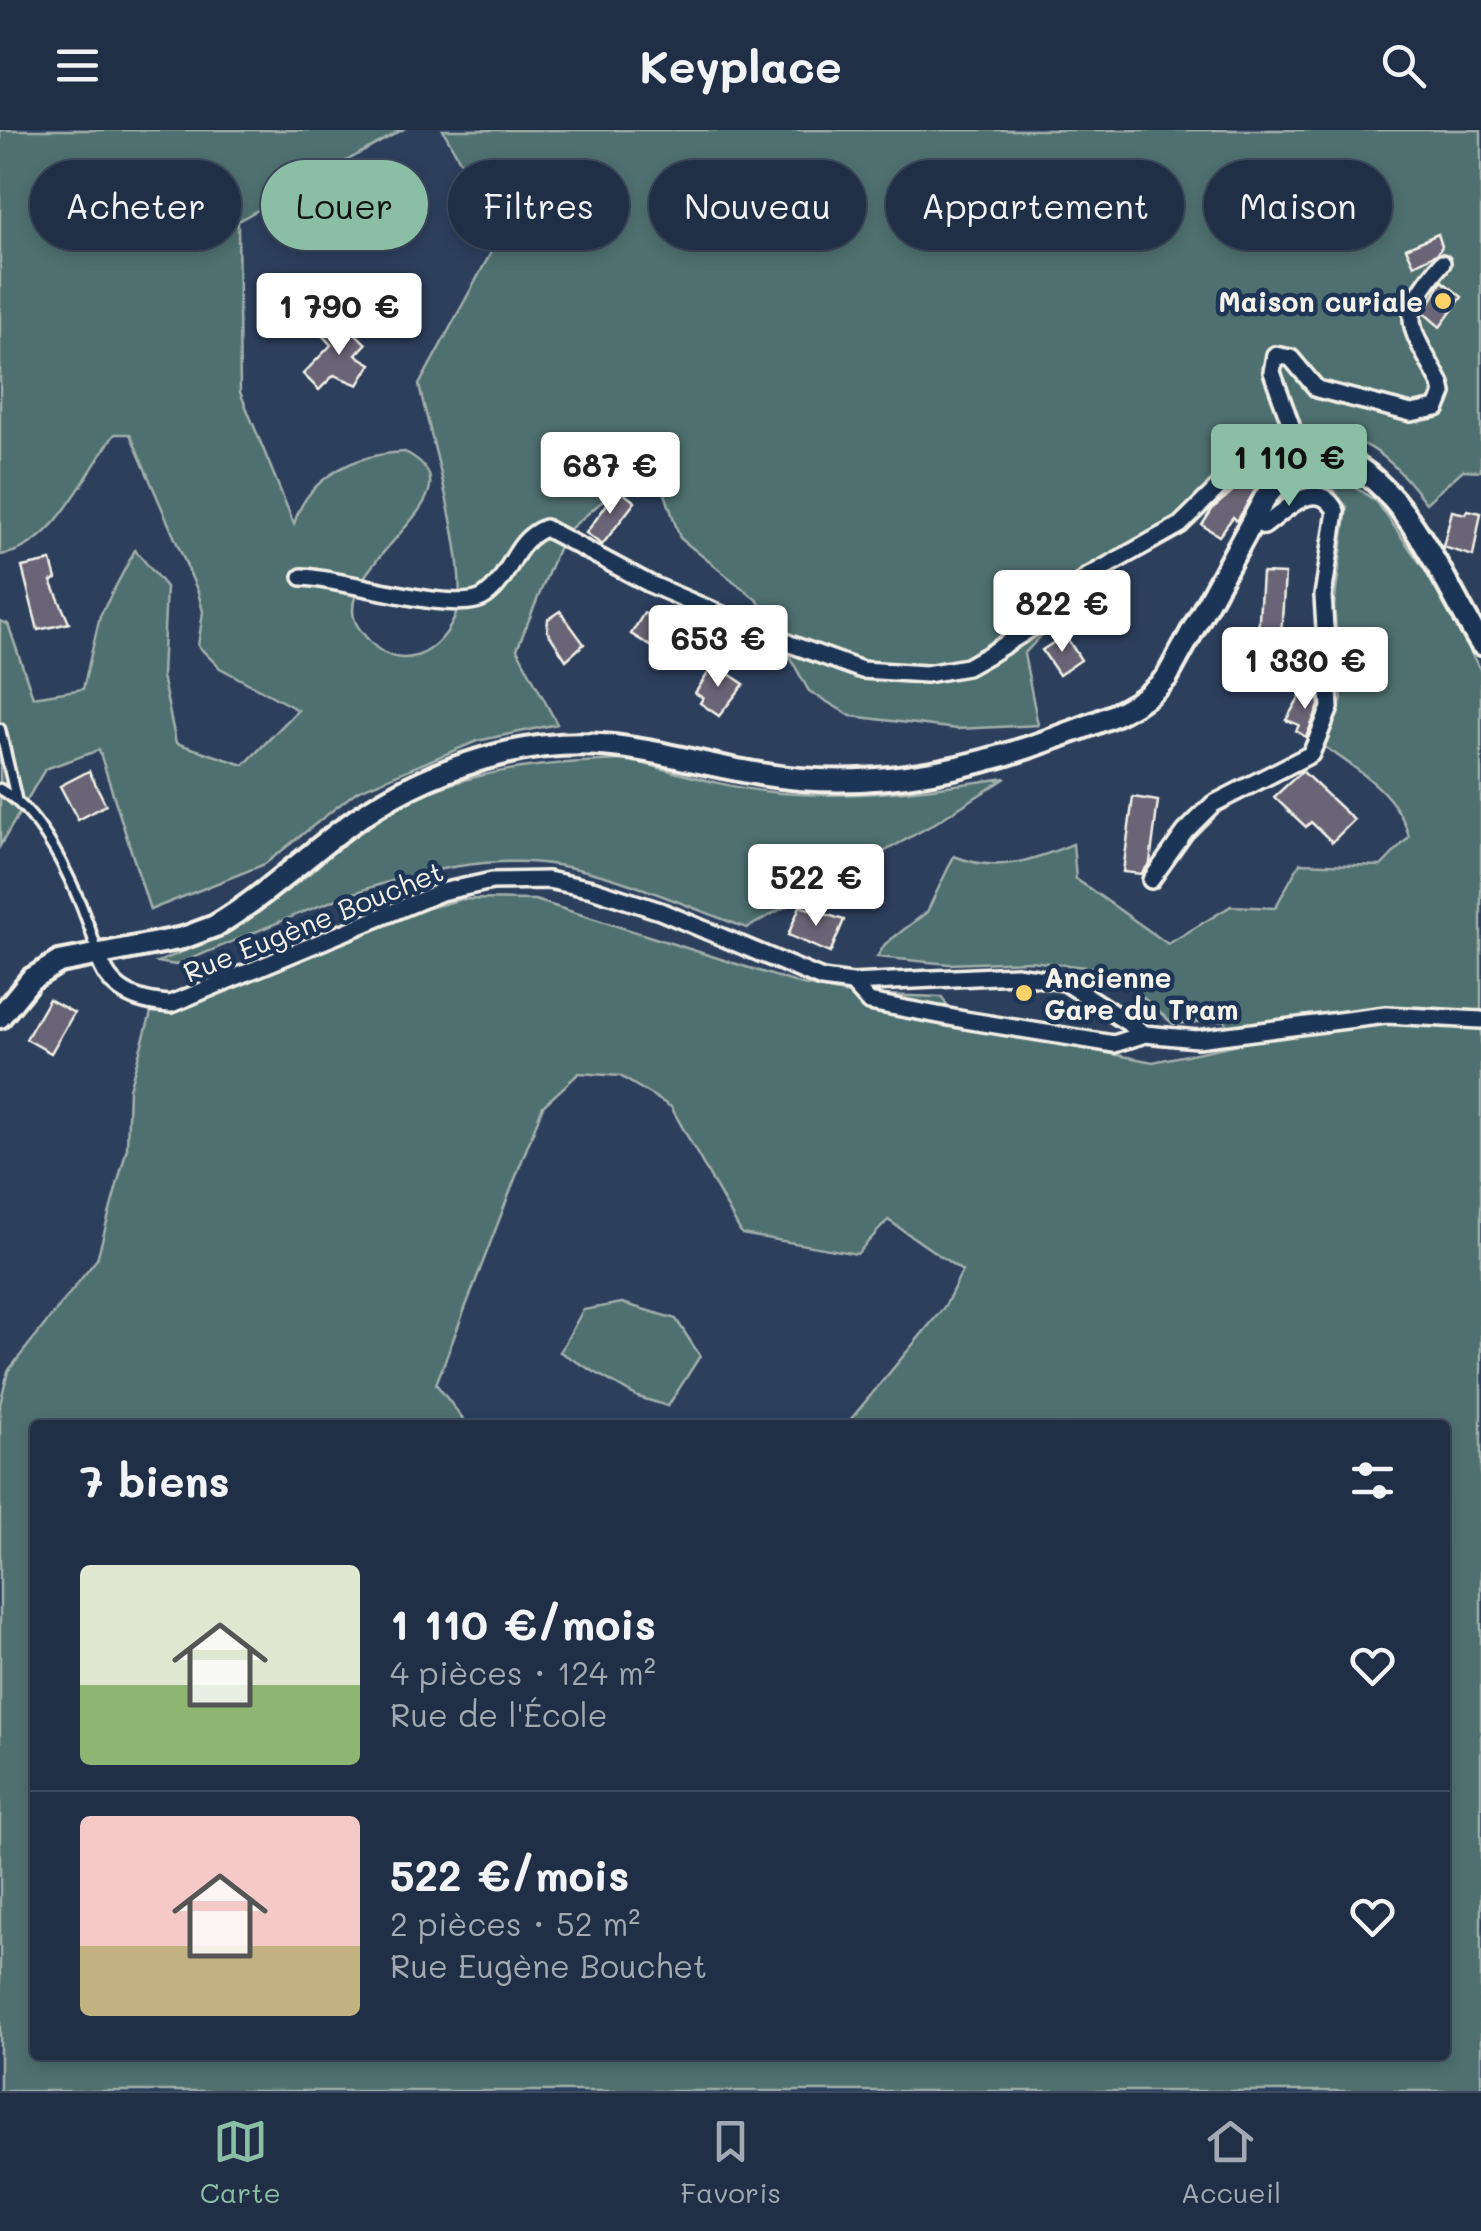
<!DOCTYPE html>
<html lang="fr">
<head>
<meta charset="utf-8">
<style>
  :root { --surface:#212f46; --page:#29374d; --text:#f1f3f6; --muted:#a2a9b3; --line:#3e4a5f; --accent:#8abfa5 }
  body { margin:0; font-family:Mali,sans-serif; background:var(--page); color:var(--text); height:100vh; display:flex; flex-direction:column; font-size:38px; white-space:nowrap }
  * { box-sizing:border-box; margin:0 }
  p { font-size:32px; color:var(--muted) }
  .icon { flex:none; width:55px; height:55px; fill:none; stroke:currentColor; stroke-width:2; stroke-linecap:round; stroke-linejoin:round }
  .map { position:relative; flex:1; overflow:hidden }
  .sheet { position:absolute; left:30px; top:1290px; width:1420px; height:640px; display:flex; flex-direction:column; background:var(--surface); border-radius:10px; box-shadow:0 5px 15px #0003,0 0 0 2px var(--line) }
  .sheet>* { flex:none }
  .top-card { position:absolute; left:30px; top:30px; width:1422px; height:90px; display:flex; gap:20px }
  .price { position:absolute; translate:-50% -85px; padding:0 22px; border-radius:10px; background:#fff; color:#222; font-size:32px; line-height:65px; filter:drop-shadow(0 2px 5px #0008) }
  .price::after { content:''; position:absolute; left:50%; top:60px; width:30px; height:22px; margin-left:-15px; background:inherit; clip-path:polygon(0 0,100% 0,50% 100%) }
  .price.active { background:var(--accent); color:#111 }
  ul { padding:0; list-style:none }
  li { display:flex; align-items:center; gap:30px; height:250px; padding:0 50px }
  li+li { border-top:2px solid var(--line) }
  li span { display:grid; place-items:center; flex:none; width:280px; height:200px; border-radius:10px; color:#555 }
  li>.icon { margin-inline-start:auto }
  span .icon { width:120px; height:120px; fill:#fffc; stroke-width:1 }
  li b { font-size:42px }
  h2 { display:flex; justify-content:space-between; align-items:center; height:120px; padding:0 50px; font-size:42px }
  .chip { padding:0 35px; border-radius:45px; background:var(--surface); box-shadow:0 5px 15px #0003,0 0 0 2px var(--line); font-size:35px; line-height:90px }
  .chip.active { background:var(--accent); color:#111 }
  header { display:flex; justify-content:space-between; align-items:center; height:130px; padding:0 50px; background:var(--surface); font-size:45px; font-weight:700 }
  .tab-bar { display:flex; justify-content:space-around; align-items:center; height:140px; border-top:2px solid var(--line); background:var(--surface); font-size:28px; color:var(--muted) }
  .tab-bar a { display:grid; justify-items:center; gap:5px }
  .tab-bar .active { color:var(--accent) }
  .map>svg:first-child { display:block }
</style>
</head>
<body>
<header><svg class="icon" aria-label="menu" viewBox="0 0 24 24"><path d="M4 6h16M4 12h16M4 18h16"/></svg>Keyplace<svg class="icon" aria-label="search" viewBox="0 0 24 24"><circle cx="10" cy="10" r="6"/><path d="M15 15l6 6"/></svg></header>
<div class="map">
<svg width="1481" height="1961" viewBox="0 0 1481 1961">
  <rect width="100%" height="100%" fill="#2c3f5d"/>
  <filter id="ink" filterUnits="userSpaceOnUse"><feTurbulence type="fractalNoise" baseFrequency=".01" numOctaves="2"/><feDisplacementMap in="SourceGraphic" scale="20" xChannelSelector="R" yChannelSelector="G"/><feConvolveMatrix kernelMatrix="1 2 1 2 8 2 1 2 1" color-interpolation-filters="sRGB"/></filter>
  <g filter="url(#ink)">
    <path fill="#50706f" stroke="#a2b0ac" stroke-width="2.5" fill-rule="evenodd" d="M0,0H402L238,91L240,262L294,394C308,346 356,324 405,322C484,361 353,421 353,480C353,491 359,499 366,507C397,547 443,525 457,481C470,437 430,305 419,255L501,104L443,0H1481V341L1463,340L1426,373C1391,329 1357,288 1297,319L1271,309C1239,321 1199,359 1192,392L1093,451L1024,524L1038,595L957,599L851,586L809,561L758,471L680,408L653,328L564,404L517,519L557,594L477,611L357,661L265,734L150,780L99,620L45,639L0,716V491L8,494L33,567L83,559L100,486L135,420L166,457L162,546L176,613L244,635L298,580L220,538L198,516L203,482L198,462L130,304H115C85,343 55,419 0,425Z
      M1334,342L1377,372L1424,439L1481,541V1961H0V1274L8,1241L97,1129L127,1018L129,959L153,876L363,796L462,769L535,770L803,855L849,864L942,867L957,894L1153,932L1239,914L1224,890L1173,894L1112,840L1030,831L949,834L877,827L885,814L927,782L954,726C998,744 1031,730 1073,714L1076,749L1168,814L1231,776L1275,778L1300,733L1381,736L1409,707C1399,665 1359,640 1325,617L1342,569L1334,476L1347,377L1331,357L1304,347ZM579,943L620,946L671,977L742,1104L857,1124L888,1090L962,1141L945,1176L846,1295H1445V1925H35V1295H468L436,1254L543,976Z
      M630,630C679,643 730,659 781,663C858,669 930,659 1006,648L932,695L747,798C678,774 603,736 529,732C407,726 286,792 175,835L158,832C215,810 261,782 309,744C330,727 348,701 372,688C458,641 534,632 630,630Z
      M622,1173L676,1189L700,1226L668,1276L638,1267L560,1222L583,1180Z"/>
    <path fill="#6a6576" stroke="#f4f1e8" stroke-width="2.5" d="M1438,104L1442,116L1438,123L1414,135L1406,118Z
      M1442,151L1462,167L1440,197L1424,183Z
      M340,188L366,214L356,225L371,234L358,255L334,245L319,260L303,244L331,215L322,205Z
      M1257,340L1265,347L1237,391L1233,387L1219,406L1202,395L1213,378Z
      M618,359L635,372L602,415L586,403Z
      M1468,380L1481,383L1473,426L1443,417L1452,381L1466,384Z
      M51,431L56,449L51,451L69,493L38,500L22,437Z
      M1262,443L1285,444L1281,506L1258,505Z
      M560,481L584,514L566,530L547,501L548,489Z
      M644,483L687,509L675,531L631,504Z
      M1065,505L1081,530L1059,545L1042,520Z
      M714,534L744,554L719,586L700,573L703,568L695,563Z
      M1304,559L1318,564L1319,576L1306,607L1296,601L1299,595L1286,590Z
      M89,641L106,675L78,690L60,656Z
      M1302,641L1354,690L1332,712L1311,692L1306,697L1274,667Z
      M1133,667L1158,671L1150,733L1141,744L1123,742Z
      M800,776L844,790L830,823L788,805Z
      M49,869L74,883L51,923L26,909Z"/>
    <g fill="none" stroke-linecap="round" stroke-linejoin="round">
      <defs>
        <path id="lane" d="M0,599L16,668
          M0,659C48,686 83,773 98,824"/>
        <path id="street" d="M1283,324L1291,295L1272,242L1275,225L1291,228L1317,259L1411,283L1437,278L1443,263L1441,254C1410,195 1395,189 1442,133
          M302,447C342,448 458,486 485,466C512,447 512,411 545,398L650,454L790,514L862,540L926,544L967,537L990,524L1033,497L1087,447L1180,395L1241,335L1265,324H1283L1294,339
          M1151,750L1185,702L1213,674L1311,624L1330,578L1323,466L1336,381C1316,345 1284,382 1264,396L1253,390
          M98,824C108,861 135,872 171,874L441,762L492,751L548,750L592,759L660,781L822,849L852,853L1016,845L1065,852L1145,904L1197,909L1386,885L1481,890
          M852,853L869,872L965,890L1114,914L1145,904"/>
        <path id="secondary" d="M0,887L31,849L59,832L183,808L215,796C268,765 310,721 360,687C403,657 454,635 505,623C608,599 669,630 766,645C864,660 964,642 1055,608C1095,593 1138,581 1167,547L1265,368C1361,245 1438,445 1481,514"/>
      </defs>
      <use href="#lane" stroke="#f4f1e8" stroke-width="15"/>
      <use href="#street" stroke="#f4f1e8" stroke-width="22"/>
      <use href="#secondary" stroke="#f4f1e8" stroke-width="28"/>
      <use href="#lane" stroke="#1d3557" stroke-width="8"/>
      <use href="#street" stroke="#1d3557" stroke-width="15"/>
      <use href="#secondary" stroke="#1d3557" stroke-width="20"/>
    </g>
  </g>
  <g fill="#ffd166" stroke="#1d3557" stroke-width="4">
    <circle cx="1443" cy="171" r="10"/>
    <circle cx="1024" cy="863" r="10"/>
  </g>
  <g text-anchor="middle" dominant-baseline="central" stroke-width="9" stroke-linejoin="round" paint-order="stroke">
    <g font-size="28" font-weight="bold" fill="#f4f1e8" stroke="#1d3557" text-anchor="end">
      <text x="1423" y="171">Maison curiale</text>
      <text x="1044" y="847" text-anchor="start">Ancienne<tspan x="1044" dy="32">Gare du Tram</tspan></text>
    </g>
    <g font-size="28" fill="#f4f1e8" stroke="#1d3557">
      <text transform="translate(313 791) rotate(-22)">Rue Eugène Bouchet</text>
    </g>
  </g>
</svg>
<b class="price" style="left:339px;top:228px">1 790 €</b>
<b class="price active" style="left:1289px;top:379px">1 110 €</b>
<b class="price" style="left:610px;top:387px">687 €</b>
<b class="price" style="left:1062px;top:525px">822 €</b>
<b class="price" style="left:718px;top:560px">653 €</b>
<b class="price" style="left:1305px;top:582px">1 330 €</b>
<b class="price" style="left:816px;top:799px">522 €</b>
<div class="top-card">
<a class="chip">Acheter</a>
<a class="chip active">Louer</a>
<a class="chip">Filtres</a>
<a class="chip">Nouveau</a>
<a class="chip">Appartement</a>
<a class="chip">Maison</a>
</div>
<section class="sheet">
<h2>7 biens<svg class="icon" aria-label="filters" viewBox="0 0 24 24"><path d="M4 7h16M4 17h16"/><circle cx="9" cy="7" r="2"/><circle cx="15" cy="17" r="2"/></svg></h2>
<ul>
<li><span style="background:linear-gradient(#dfe7d0 60%,#8fb573 0)"><svg class="icon" aria-label="home" viewBox="0 0 24 24"><path d="M3 11l9-7 9 7M6 9v11h12V9"/></svg></span><div><b>1 110 €/mois</b><p>4 pièces · 124 m²</p><p>Rue de l'École</p></div><svg class="icon" aria-label="heart" viewBox="0 0 24 24"><path d="M12 20l-8-8c-3-5 5-10 8-4 3-6 11-1 8 4z"/></svg></li>
<li><span style="background:linear-gradient(#f6c9c9 65%,#c2b280 0)"><svg class="icon" aria-label="home" viewBox="0 0 24 24"><path d="M3 11l9-7 9 7M6 9v11h12V9"/></svg></span><div><b>522 €/mois</b><p>2 pièces · 52 m²</p><p>Rue Eugène Bouchet</p></div><svg class="icon" aria-label="heart" viewBox="0 0 24 24"><path d="M12 20l-8-8c-3-5 5-10 8-4 3-6 11-1 8 4z"/></svg></li>
</ul>
</section>
</div>
<nav class="tab-bar">
<a class="active"><svg class="icon" aria-label="map" viewBox="0 0 24 24"><path d="M3 6l6-2 6 2 6-2v14l-6 2-6-2-6 2zM9 4v14M15 6v14"/></svg>Carte</a>
<a><svg class="icon" aria-label="saved" viewBox="0 0 24 24"><path d="M7 4h10v16l-5-4-5 4z"/></svg>Favoris</a>
<a><svg class="icon" aria-label="home" viewBox="0 0 24 24"><path d="M3 11l9-7 9 7M6 9v11h12V9"/></svg>Accueil</a>
</nav>
</body>
</html>
